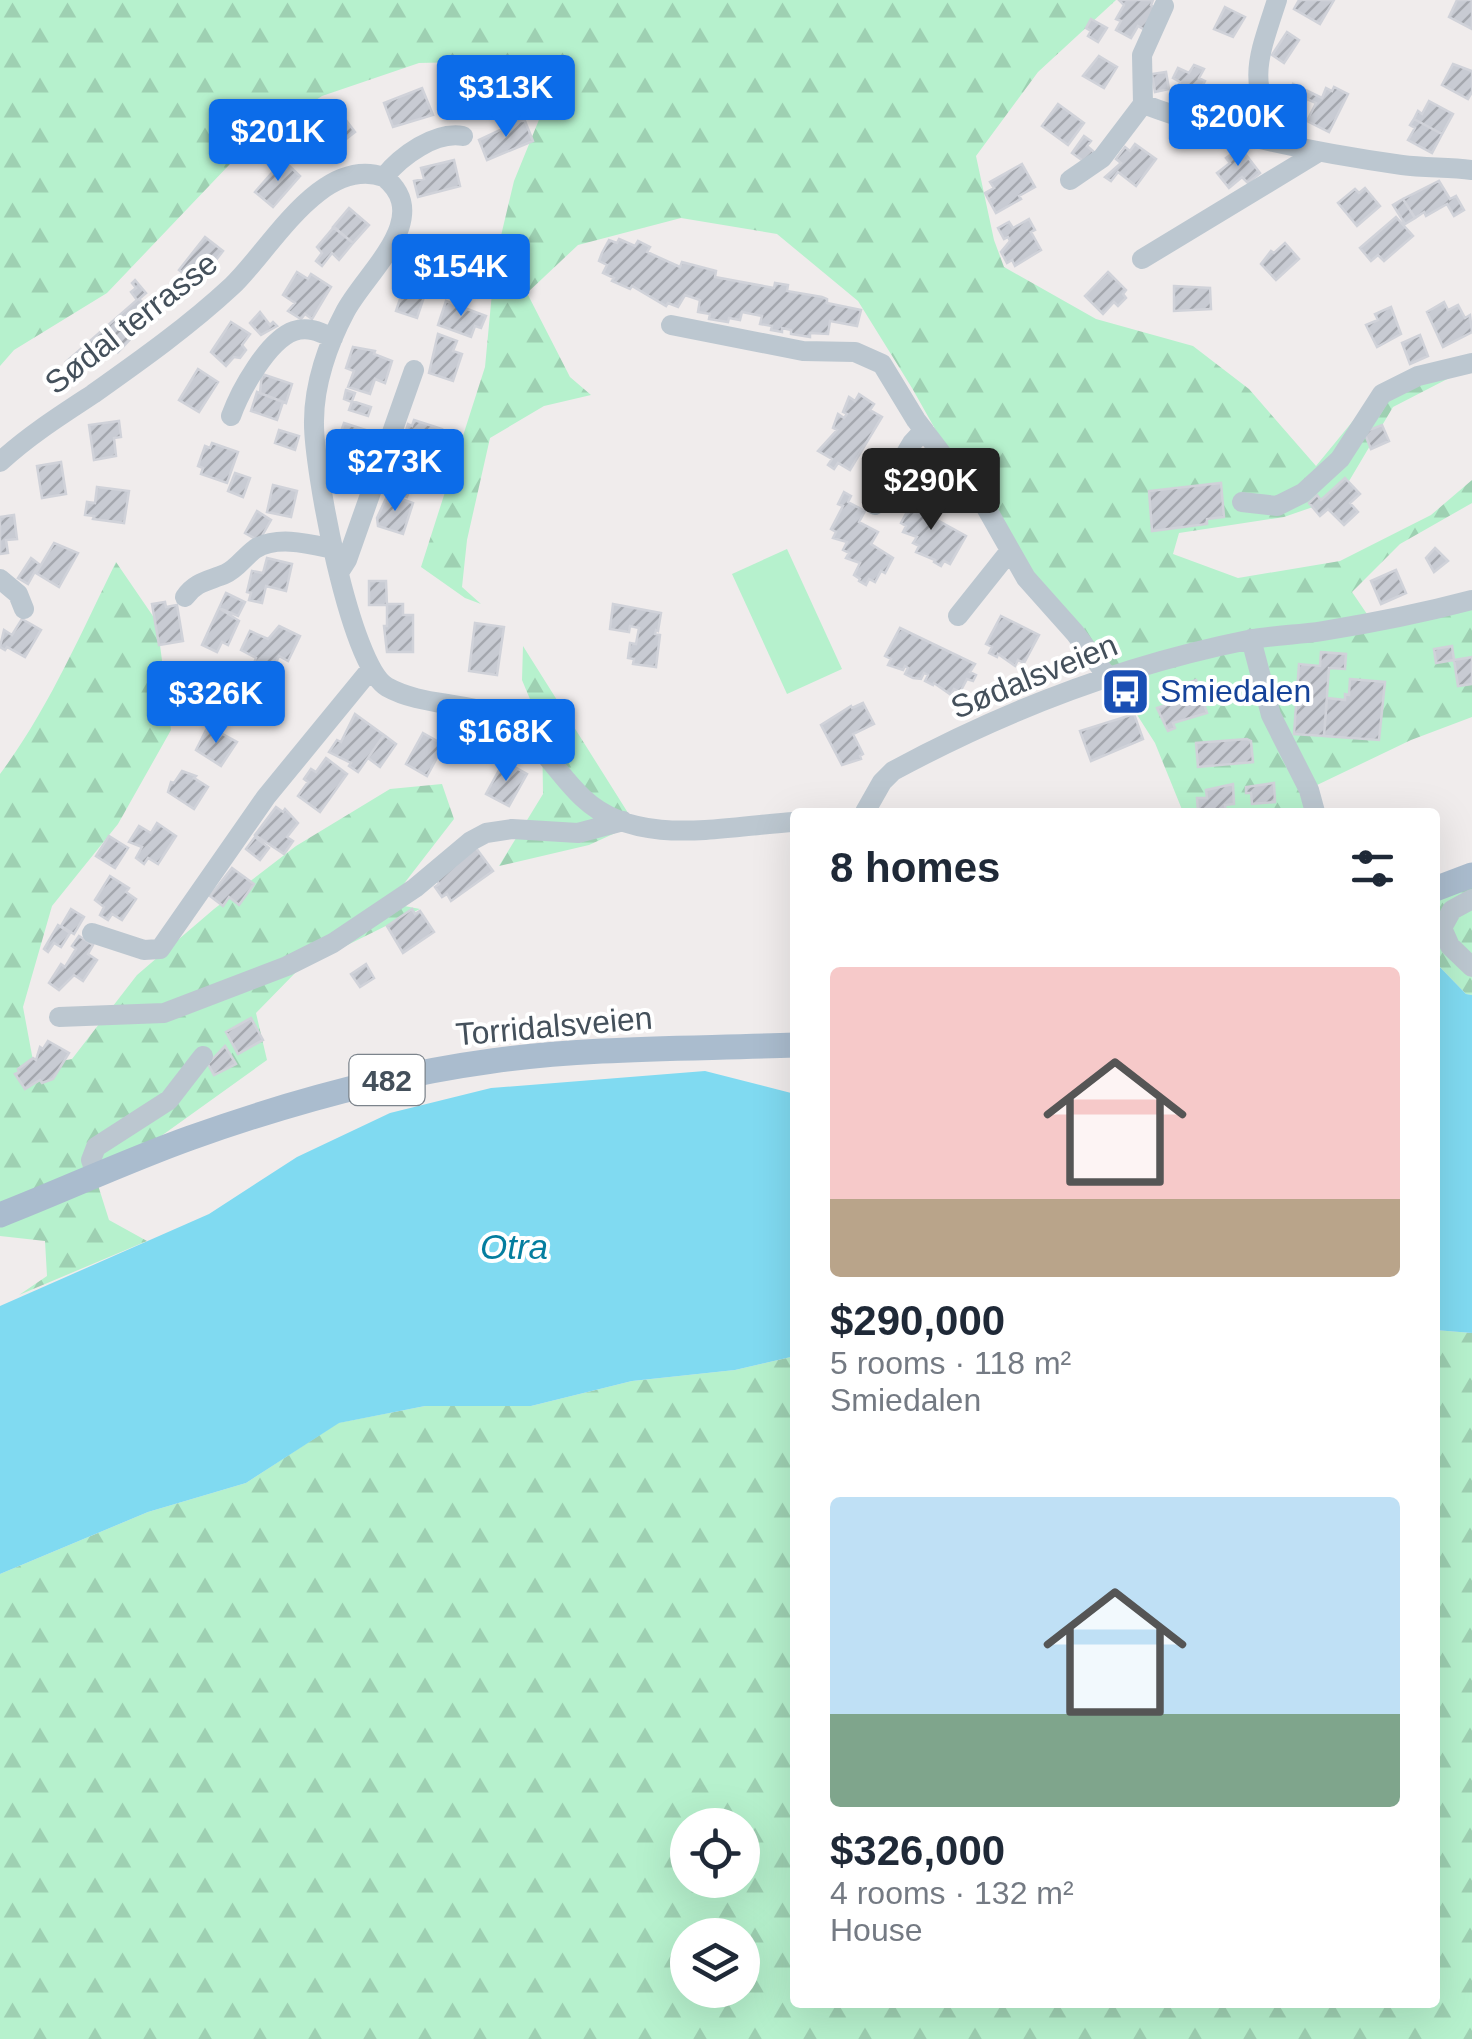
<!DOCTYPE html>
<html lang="en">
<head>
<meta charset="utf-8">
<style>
  :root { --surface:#fff; --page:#f2f2f3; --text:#1f2937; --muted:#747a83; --accent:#0c6ce9 }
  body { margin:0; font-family:Arial,sans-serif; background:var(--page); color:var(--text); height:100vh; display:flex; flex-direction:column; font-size:38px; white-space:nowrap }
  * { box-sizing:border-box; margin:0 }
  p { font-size:32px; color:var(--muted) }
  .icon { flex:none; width:55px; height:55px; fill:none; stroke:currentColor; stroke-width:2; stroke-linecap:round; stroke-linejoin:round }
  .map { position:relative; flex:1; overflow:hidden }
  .details { position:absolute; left:790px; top:808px; width:650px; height:1200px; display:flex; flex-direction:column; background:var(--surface); border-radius:10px; box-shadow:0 10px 40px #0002 }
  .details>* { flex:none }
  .controls { position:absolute; left:670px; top:1808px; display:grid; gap:20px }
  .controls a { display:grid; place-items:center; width:90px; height:90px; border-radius:50%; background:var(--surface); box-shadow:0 10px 40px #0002; font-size:50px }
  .price { position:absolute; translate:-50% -85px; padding:0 22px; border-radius:10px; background:var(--accent); color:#fff; font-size:32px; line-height:65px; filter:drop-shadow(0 2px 5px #0008) }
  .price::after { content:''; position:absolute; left:50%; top:60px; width:30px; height:22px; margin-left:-15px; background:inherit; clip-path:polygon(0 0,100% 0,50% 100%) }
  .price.on { background:#222; color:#fff }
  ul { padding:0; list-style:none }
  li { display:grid; align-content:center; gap:20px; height:530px; padding:0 40px }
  li span { display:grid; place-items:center; height:310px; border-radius:10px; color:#555 }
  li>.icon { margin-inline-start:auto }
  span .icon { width:180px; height:180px; fill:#fffc; stroke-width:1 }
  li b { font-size:42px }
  h2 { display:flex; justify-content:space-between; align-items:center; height:120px; padding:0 40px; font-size:42px }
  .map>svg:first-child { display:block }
</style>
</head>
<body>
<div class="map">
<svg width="1472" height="2039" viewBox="0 0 1472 2039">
  <defs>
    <pattern id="forest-firs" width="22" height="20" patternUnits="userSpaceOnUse" patternTransform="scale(2.5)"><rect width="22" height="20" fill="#b6f1cd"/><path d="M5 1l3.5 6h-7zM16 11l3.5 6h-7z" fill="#9ed0b2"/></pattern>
    <pattern id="building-hatch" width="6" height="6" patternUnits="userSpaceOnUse" patternTransform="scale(2.5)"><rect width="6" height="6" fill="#c8cbd3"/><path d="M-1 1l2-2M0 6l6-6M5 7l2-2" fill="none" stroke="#a4a7ae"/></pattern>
  </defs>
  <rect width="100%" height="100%" fill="#f0ecec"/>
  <path fill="#b6f1cd" d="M787,549L842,669L787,694L732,574Z"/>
  <path fill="url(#forest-firs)" fill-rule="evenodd" d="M0,0H1116L1038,72L976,156L994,240L1004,267L1096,319L1193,346L1249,389L1316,466L1371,399L1457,374L1393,407L1339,498L1284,517L1179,533L1173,554L1238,578L1340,561L1431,515L1472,480V503L1400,544L1352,592L1369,617L1472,596V717L1411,740L1315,786L1310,812H1183L1155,743L1097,652L1045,595L965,482L912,388L858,301L777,234L681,218L578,245L527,293L570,377L591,395L544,406L490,438L467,540L462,587L481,604L465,598L421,567L485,367L495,261L514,181L545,105L504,61L419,63L322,96L250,143L107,293L14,350L0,366Z
    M116,562L157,622L171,730L118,824L52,906L23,1007L34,1066L72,1059L137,975L214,909L296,846L390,789L442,784L454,819L389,903L420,909L299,969L256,1013L267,1060L97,1182L109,1220L147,1241L19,1295L47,1276L45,1241L0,1236V774C48,710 81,633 116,562Z
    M523,646L635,824L589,845L499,866L543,794L542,728L522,680Z
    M1472,875V995L1466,994L1435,962V890Z
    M1435,1330L1472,1333V2039H0V1574L148,1512L246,1483L338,1423L425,1406H531L632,1381L735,1370L795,1356V2002H1435ZM688,1825H742V1880H688ZM688,1935H742V1990H688Z"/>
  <path fill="#80daf1" d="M1435,962L1466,994L1472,995V1333L1435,1330Z
    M705,1071L795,1094V1356L735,1370L632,1381L531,1406H425L339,1423L246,1483L148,1512L0,1574V1306L209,1214L297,1157L390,1113L491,1088Z"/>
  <path fill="url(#building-hatch)" stroke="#d0d2d9" stroke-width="2.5" d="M1119,0H1153L1151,5L1156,9L1145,30L1138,26L1131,38L1116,30L1121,21L1116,19L1124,5Z
    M1299,0H1334L1320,24L1294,9Z
    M1457,0H1472V29L1449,17Z
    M1225,7L1245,17L1233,37L1214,29Z
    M1091,19L1107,28L1098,42L1088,36L1091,31L1086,28Z
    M1287,32L1299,40L1284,63L1272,55Z
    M1099,56L1117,67L1104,88L1083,76Z
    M1453,64L1472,71V92L1468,99L1442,85Z
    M1194,65L1204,69L1199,78L1205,81L1193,103L1174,93L1180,82L1173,78L1178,68L1189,73Z
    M472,68L473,75L489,74L492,89L467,97L468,99L460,101L461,105L453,107L446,81L467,76L465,69Z
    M1166,72L1169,89L1155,92L1152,74Z
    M1293,84L1322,98L1326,88L1332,91L1334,87L1348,94L1329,132L1307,121L1316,103L1307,99L1300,113L1283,105Z
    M422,88L433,115L393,127L384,103Z
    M1429,101L1453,114L1442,134L1414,119L1418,111L1422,114Z
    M1058,104L1084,123L1068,145L1042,126Z
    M342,115L355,132L327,154L310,128L325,116L331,124Z
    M1414,119L1442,134L1432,153L1408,140L1415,128L1410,125Z
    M519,121H525L533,141L487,160L479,140Z
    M1084,136L1091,141L1087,146L1094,152L1086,163L1072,153Z
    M1135,144L1156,159L1136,186L1118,172L1111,181L1105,177L1121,163L1116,159L1125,147L1130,151Z
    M1237,150L1240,154L1243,151L1260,173L1248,183L1242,177L1229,188L1217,173L1230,163L1226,158Z
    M283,160L300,176L273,207L255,192Z
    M454,160L460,186L418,197L414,181L424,179L421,168Z
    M1022,164L1035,187L1019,196L1021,199L996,213L985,193L994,188L990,182Z
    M1439,181L1450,199L1456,196L1464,210L1454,216L1447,204L1426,216L1424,212L1415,218L1403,199Z
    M1365,188L1380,206L1357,226L1338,203L1355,189L1359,193Z
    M1403,199L1415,218L1405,224L1393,205Z
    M349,208L369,225L353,243L333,227Z
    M1396,217L1413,236L1384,261L1378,255L1371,261L1360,248Z
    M1029,219L1035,230L1031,232L1041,250L1015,266L1012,260L1007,263L1001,252L1010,241L1008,237L1004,239L998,228L1009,222L1013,228Z
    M334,227L353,243L339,260L332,253L322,266L316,261L322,253L317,247Z
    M205,237L223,251L197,284L179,270Z
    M619,239L635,246L638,241L650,247L647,252L680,267L682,262L716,271L715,277L774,288L775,283L788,285L787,291L822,297L827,299V303L861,310L857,326L830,321L828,334L810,333V337L791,334V330L782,328V332L771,330L772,326L760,324L762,316L742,312L740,320L729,318L728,322L709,319L710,314L698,312L700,300L685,295L678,307L668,303L666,306L632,286L630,289L612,281L614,278L603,273L607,265L599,261L602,253L609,240L617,243Z
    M1285,243L1299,259L1276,280L1261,264L1271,251L1274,253Z
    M297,272L308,279L311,274L331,287L312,319L305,314L301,319L288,311L295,303L283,295Z
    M1108,272L1126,290L1123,294L1126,298L1118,306L1114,302L1103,314L1085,296Z
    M135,280L146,293L139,299L147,307L130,322L138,331L118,352L117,350L100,361L98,359L86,369L71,368L66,362L137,300L131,292L136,288L132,283Z
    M1174,286L1210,288L1211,309L1174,311Z
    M404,287L425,294L417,318L396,311Z
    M446,301L486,316L481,328L475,326L471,337L438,325Z
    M1444,302L1448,310L1458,305L1465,318L1470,315L1472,332L1443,347L1427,312Z
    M1391,307L1401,334L1377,347L1366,325L1378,320L1375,314Z
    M260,312L270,325L273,322L277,326L261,335L250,323Z
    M231,322L250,334L242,345L246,350L240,358L234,357L226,366L211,352Z
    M438,334L457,341L453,351L462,354L453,381L429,373Z
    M1420,335L1428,356L1410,364L1402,343Z
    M353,347L375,351L374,354L392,361L385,383L375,379L370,394L348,387L354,371L346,368Z
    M198,369L218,382L199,412L179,400Z
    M262,374L292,384L286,403L260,393Z
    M346,390L355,393L352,401L371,407L368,416L349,410L352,402L344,399Z
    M257,392L283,402L277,420L251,411Z
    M859,394L874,404L870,410L882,417L850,470L838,463L834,469L828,465L832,459L818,451L837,430L833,428L838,414L844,418L847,414L843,412L849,397L855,401Z
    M414,420L442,429L439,439L435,437L430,451L418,447L416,453L404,449L408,440L404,437L408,424L412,426Z
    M119,421L121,437L114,438L116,456L94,460L89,425Z
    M344,423L366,430L354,465L332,457Z
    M1382,425L1389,441L1371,449L1364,432Z
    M279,430L299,436L295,450L275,443Z
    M212,443L238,452L227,483L201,474L203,468L198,466L205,446L210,448Z
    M61,462L66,494L42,498L37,466Z
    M402,469L415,473L407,497L391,492Z
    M235,473L250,478L243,497L228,491Z
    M1345,478L1360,494L1350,503L1358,512L1344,525L1328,509L1320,516L1309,503L1317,495L1321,500Z
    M1221,483L1224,517L1207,519V524L1152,531L1149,491Z
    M273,485L297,491L291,517L267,512Z
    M97,487L129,491L124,523L93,519L94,516L85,515L87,502L95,503Z
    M844,492L851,496L848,502L865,511L859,522L878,532L871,544L893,558L885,573L881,571L875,582L869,579L866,585L859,581L860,579L854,575L860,563L846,558L849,553L843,550L847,542L833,538L836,532L831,529L843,506L838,504Z
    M388,494L413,503L403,534L378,526L377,518Z
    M916,495L936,506L930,516L966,536L950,564L944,561L941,566L934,562L935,560L916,552L919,546L913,543L917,537L903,532L906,526L901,523Z
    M257,511L271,520L259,541L245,533Z
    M14,515L17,539L6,540L8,553L0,554V517Z
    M54,543L78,553L59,587L36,573Z
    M1435,548L1448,561L1434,572L1426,558Z
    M31,558L39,564L28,584L18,578Z
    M267,558L292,564L286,591L266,586L262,603L249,600L251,593L247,592L252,571L263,573Z
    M1396,570L1406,593L1381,604L1371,581Z
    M369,581H386L387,605H369Z
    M226,593L245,602L238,616L219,608Z
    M165,602L166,607L177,605L183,641L159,645L152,604Z
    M387,604H403V615H413V652H387L384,626H387Z
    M613,604L661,613L658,631L656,630L655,634L660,635L656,667L633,664L634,659L628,658L630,643L636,644L639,628L630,626L629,632L610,629Z
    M219,608L239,621L228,645L222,642L217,652L202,645Z
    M1001,616L1039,635L1024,663L1018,660L1015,666L998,654L997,657L989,653L992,647L986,644Z
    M22,619L41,630L25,657L7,647L5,650L0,647L4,630L12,635Z
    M475,623L504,627L497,675L469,671Z
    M279,626L300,636L288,661L279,656L274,667L268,664L266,669L254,663L256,658L241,650L250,631L268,639Z
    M900,628L975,664L970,672L976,675L973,681L967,679L960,692L954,689L951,695L934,683L933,685L925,681L928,675L924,673L921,679L913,678L905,674L908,668L905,666L903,670L888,665L891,659L885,656Z
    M1452,646L1454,660L1436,663L1434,649Z
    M1321,652L1346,654L1345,669L1329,668L1324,736L1294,734L1299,664L1320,666Z
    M1472,657V684L1458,686L1454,660Z
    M218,665L235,670L229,688L227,687L222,696L207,685Z
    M1350,679L1385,682L1379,740L1324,736L1327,698L1345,700V694L1349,695Z
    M1196,680L1207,713L1173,723L1175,728L1168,731L1157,708L1175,702L1170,689Z
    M247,683L254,688L256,685L277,699L269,711L262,707L248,724L225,708L241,685L245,687Z
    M863,703L874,724L853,734L863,754L860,756L861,759L842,765L821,725L851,706L852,708Z
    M355,714L384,735L358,772L349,766L351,763L329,752L337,740L341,742Z
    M1134,714L1143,739L1091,761L1080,731Z
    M208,726L237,742L221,766L196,750Z
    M423,733L444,745L427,776L406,764Z
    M384,735L396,744L380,767L368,758Z
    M1247,739L1251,741L1253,762L1198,767L1196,743Z
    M326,758L347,774L320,812L298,796L308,782L304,779L311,769L316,772Z
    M504,761L527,774L509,806L486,794Z
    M182,771L196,776L194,778L208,787L194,809L168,792L171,782L174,783Z
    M1274,783L1275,802L1252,804L1251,793H1246V787Z
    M1233,784L1234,804L1225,805L1226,812H1198L1197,798H1207L1206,790Z
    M276,807L283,812L285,809L298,823L287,837L293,841L284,854L255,835Z
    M157,823L176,836L158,864L148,858L144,864L136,858L142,847L129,842L139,826L151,833Z
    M109,836L128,848L115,868L96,856Z
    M255,837L269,848L260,860L246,849Z
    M476,848L493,871L451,901L447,894L442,897L435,887L439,884L435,877Z
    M232,868L254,884L239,905L229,897L223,906L210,896Z
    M110,876L129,888L126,892L136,899L122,920L112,914L108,920L100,915L104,907L95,900Z
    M71,909L84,917L74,934L61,926Z
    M412,909L415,914L420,911L434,932L403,953L387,926Z
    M58,925L70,933L61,947L54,943L48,952L44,949Z
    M79,936L93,945L88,954L97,960L83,981L74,975L59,990L49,983L61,964L65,967L76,949L72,946Z
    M366,964L374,978L360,987L351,974Z
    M251,1018L263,1040L238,1054L226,1032Z
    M48,1041L69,1053L53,1079L42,1083L40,1080L25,1089L15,1074L19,1072L18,1069L33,1058L36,1060L40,1047L43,1049Z
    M225,1046L236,1064L214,1075L208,1064Z"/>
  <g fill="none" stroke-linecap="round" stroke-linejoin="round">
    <path stroke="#bcc7d0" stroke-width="20" d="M1277,0C1256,65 1248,77 1278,142
      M1143,104C1225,135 1315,153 1402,165C1425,168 1449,167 1472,170
      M1143,104L1142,55L1164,6
      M384,177C401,156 435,131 463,136
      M1070,180L1102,158L1143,104
      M1142,259L1317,153
      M671,325L803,351L855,352L882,364L916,420L948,462L980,497L1026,578L1075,633L1107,676
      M231,416C240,391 268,340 294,331C308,326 320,332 333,338
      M0,462C28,436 61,415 93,394C141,360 189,326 232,286C271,249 321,155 384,177C435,218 365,273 345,312C328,344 314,384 314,421C313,466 350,666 387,687C425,708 471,700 509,722C540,740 557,774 583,798C638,850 728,825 795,822
      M1242,502L1277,506L1303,493L1340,459L1382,394L1418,376L1472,363
      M875,505L912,443L924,430
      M340,571L347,560L414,370
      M0,579L18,594L24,609
      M185,597C195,582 208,581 225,574C237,569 244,557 255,549C277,535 310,544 333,549
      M958,616L1009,552
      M1251,639L1271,715L1309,790L1315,812
      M865,812L882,782L893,771C1006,710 1123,665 1248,640C1273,635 1298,635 1323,631C1373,623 1423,613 1472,600
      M1472,899L1452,910L1442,928L1450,946L1472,967
      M92,933L144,950L160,949L266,797L370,670
      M59,1017L164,1013L287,966L333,943L415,888L471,841L486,833L512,829L578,833L623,821
      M96,1174L91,1160L96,1147L169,1100L203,1056"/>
    <path stroke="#aabcce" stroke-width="25" d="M1435,889L1472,875
      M0,1215C64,1190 126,1161 190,1138C288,1103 389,1075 492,1061C592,1047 694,1049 795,1045"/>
  </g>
  <defs>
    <symbol id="bus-square" viewBox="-11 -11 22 22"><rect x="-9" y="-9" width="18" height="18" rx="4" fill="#1a4fb4" stroke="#fff"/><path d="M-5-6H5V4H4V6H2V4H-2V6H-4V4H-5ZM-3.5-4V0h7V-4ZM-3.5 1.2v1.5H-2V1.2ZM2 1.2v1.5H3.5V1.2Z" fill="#fff"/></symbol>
  </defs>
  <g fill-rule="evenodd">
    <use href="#bus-square" x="1098" y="664" width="55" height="55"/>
  </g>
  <g text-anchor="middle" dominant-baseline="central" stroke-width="8" stroke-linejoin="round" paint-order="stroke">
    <rect fill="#fff" stroke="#7c848c" stroke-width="2.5" x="349.5" y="1055" width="75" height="50" rx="8"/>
    <g font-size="30" font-weight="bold" fill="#44505b">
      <text x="387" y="1080">482</text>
    </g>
    <g font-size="32" fill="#44505b" stroke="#fff">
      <text transform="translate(131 323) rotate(-38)">Sødal terrasse</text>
      <text transform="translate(1034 676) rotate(-22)">Sødalsveien</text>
      <text transform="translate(554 1026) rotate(-5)">Torridalsveien</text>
    </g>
    <g font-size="32" fill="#164399" stroke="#fff" text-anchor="start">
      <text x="1160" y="691">Smiedalen</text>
    </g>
    <g font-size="35" font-style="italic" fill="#047e9f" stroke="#fff">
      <text x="514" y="1246">Otra</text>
    </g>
  </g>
</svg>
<div class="controls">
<a><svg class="icon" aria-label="locate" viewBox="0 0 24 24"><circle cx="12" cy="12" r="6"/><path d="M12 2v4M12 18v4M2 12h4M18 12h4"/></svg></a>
<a><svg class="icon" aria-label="layers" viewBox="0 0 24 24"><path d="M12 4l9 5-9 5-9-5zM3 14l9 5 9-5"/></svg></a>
</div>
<b class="price" style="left:506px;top:140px">$313K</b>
<b class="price" style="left:1238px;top:169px">$200K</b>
<b class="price" style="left:278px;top:184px">$201K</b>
<b class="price" style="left:461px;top:319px">$154K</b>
<b class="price" style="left:395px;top:514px">$273K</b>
<b class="price on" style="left:931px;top:533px">$290K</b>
<b class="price" style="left:216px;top:746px">$326K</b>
<b class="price" style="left:506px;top:784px">$168K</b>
<section class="details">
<h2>8 homes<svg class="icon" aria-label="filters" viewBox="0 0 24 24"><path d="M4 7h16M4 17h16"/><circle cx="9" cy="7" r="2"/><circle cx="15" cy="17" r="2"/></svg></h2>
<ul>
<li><span style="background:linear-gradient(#f6c9c9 75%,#b9a48a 0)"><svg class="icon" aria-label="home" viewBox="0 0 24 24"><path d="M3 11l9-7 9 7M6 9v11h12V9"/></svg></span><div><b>$290,000</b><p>5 rooms · 118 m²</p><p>Smiedalen</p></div></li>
<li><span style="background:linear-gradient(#bfe0f5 70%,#7fa58c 0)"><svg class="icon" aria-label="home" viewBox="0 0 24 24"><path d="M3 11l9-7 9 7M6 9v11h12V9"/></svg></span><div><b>$326,000</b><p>4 rooms · 132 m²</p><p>House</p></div></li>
</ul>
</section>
</div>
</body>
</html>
